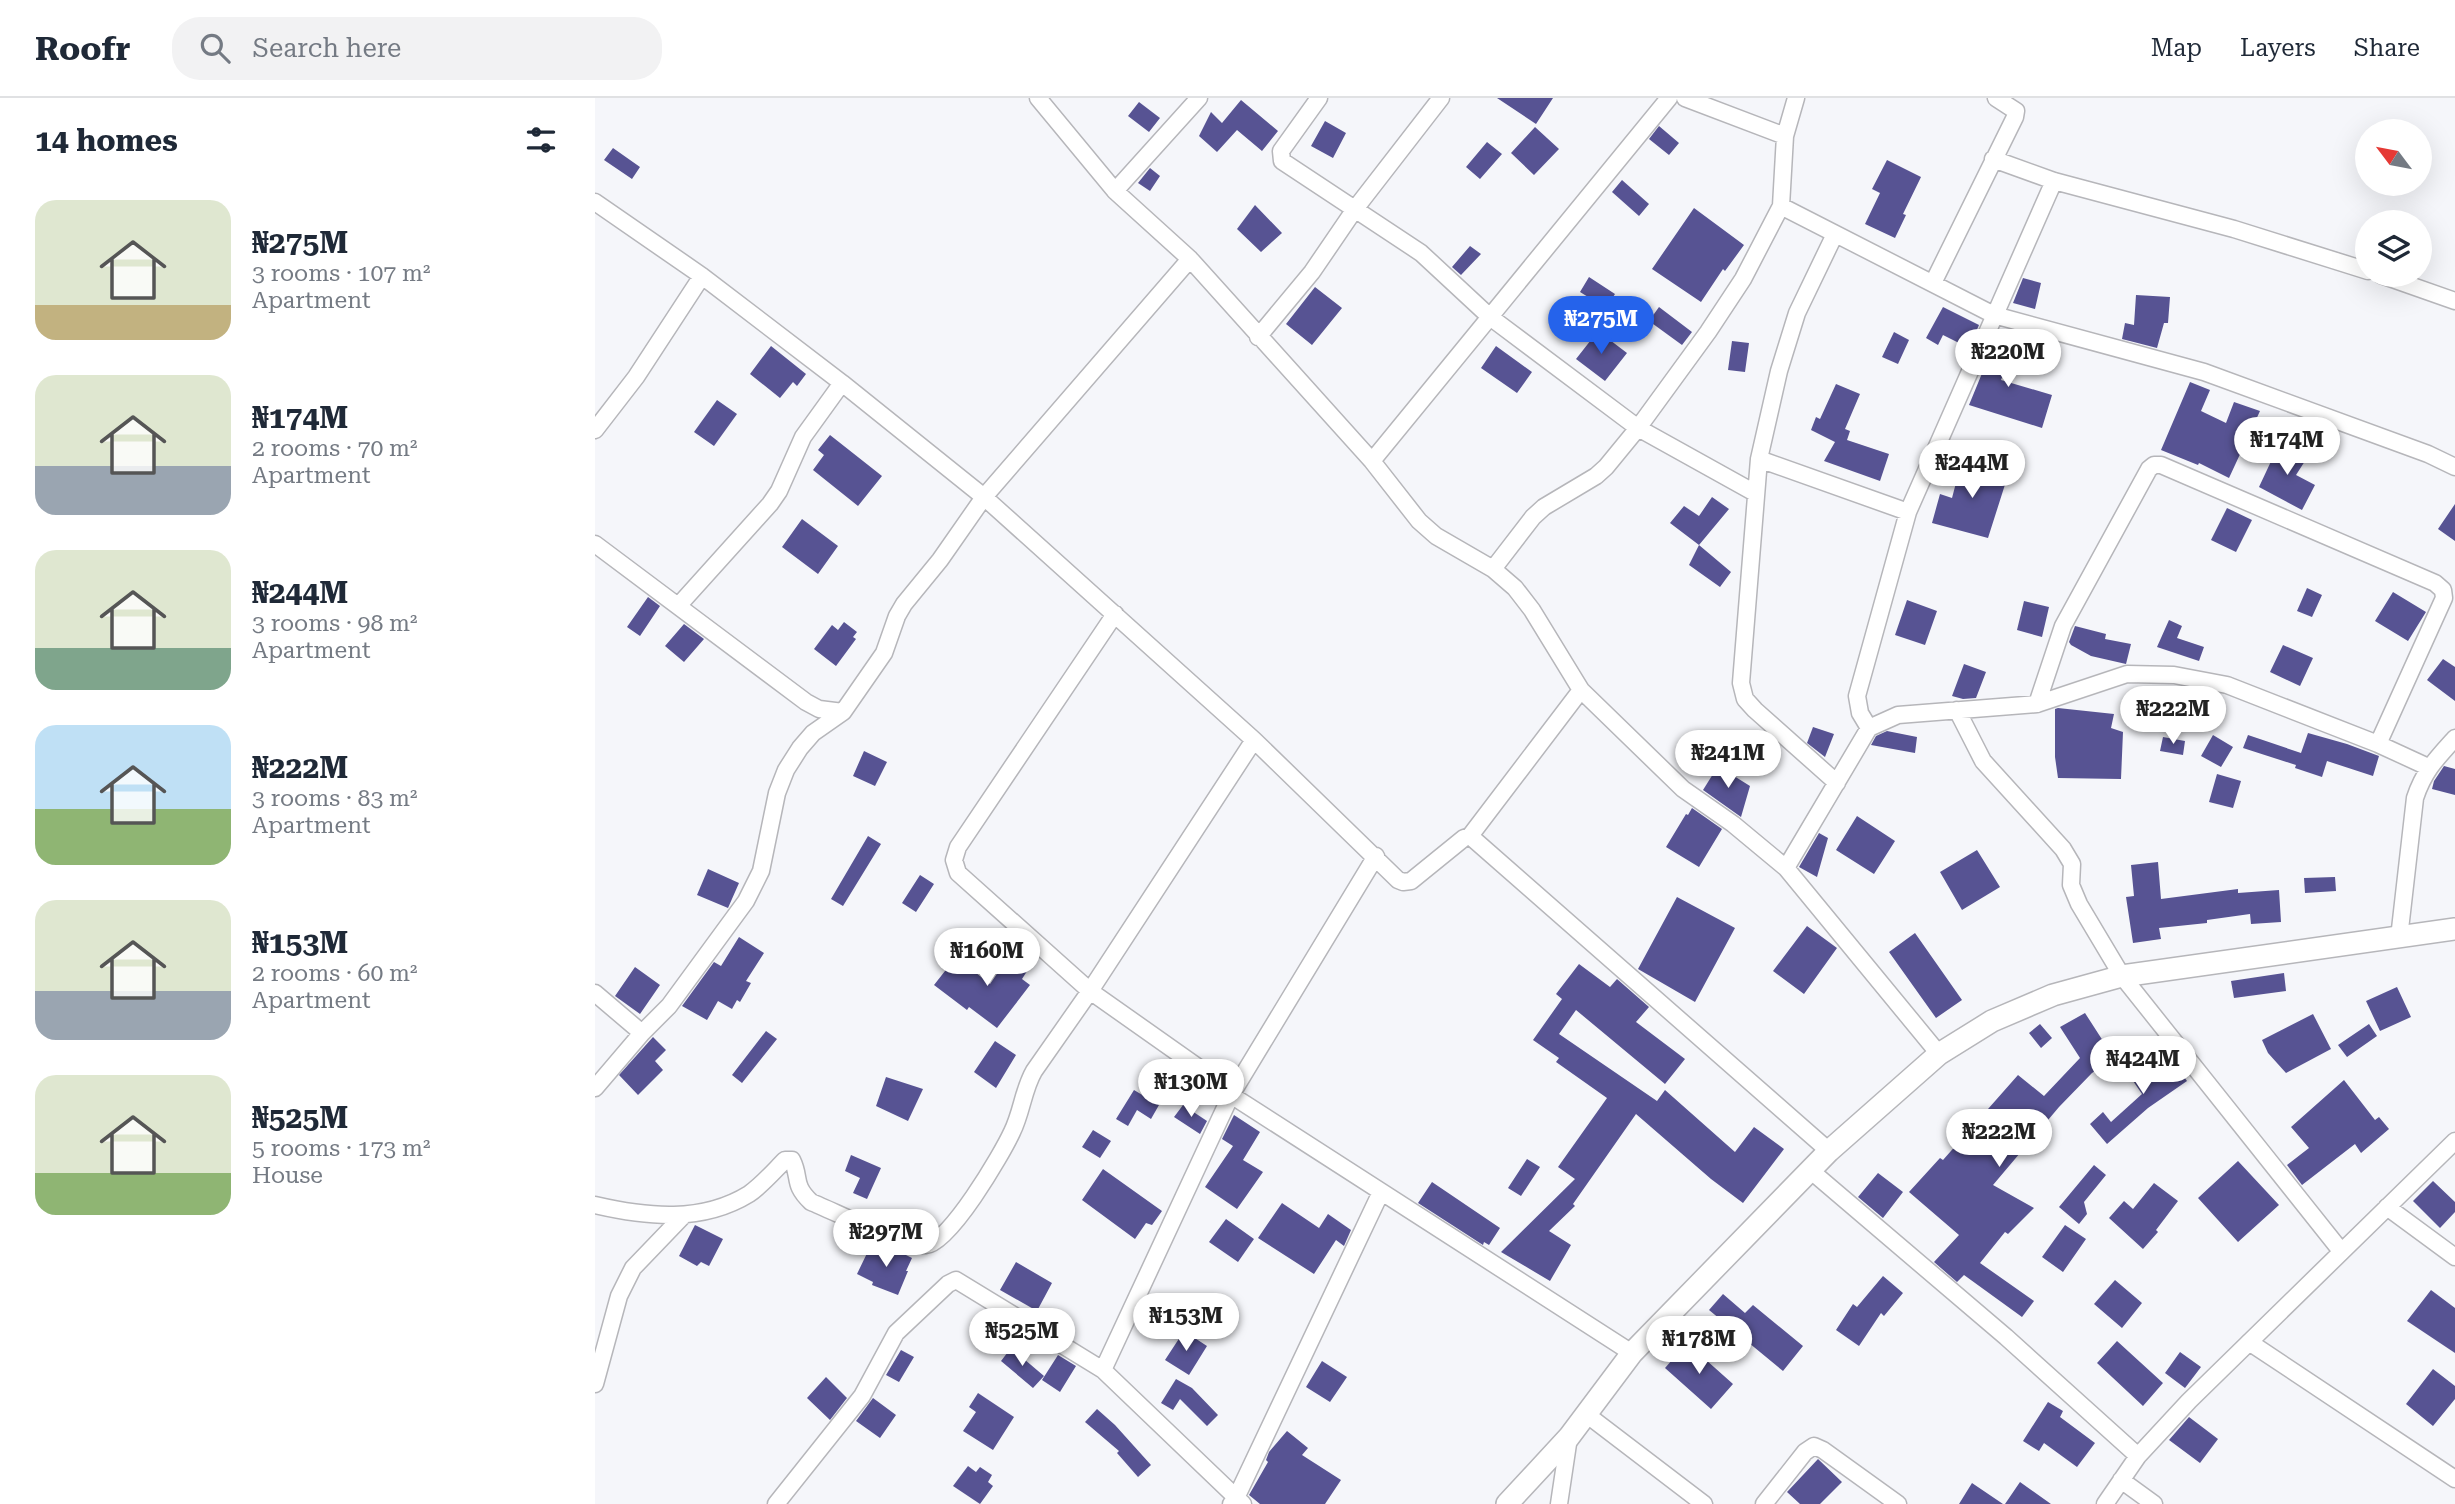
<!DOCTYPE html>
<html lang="en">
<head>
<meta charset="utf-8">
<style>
  :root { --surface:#fff; --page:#f2f2f3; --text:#1f2937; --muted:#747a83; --line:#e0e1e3; --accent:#2563eb }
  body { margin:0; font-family:"Roboto Serif",serif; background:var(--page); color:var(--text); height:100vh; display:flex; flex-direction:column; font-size:26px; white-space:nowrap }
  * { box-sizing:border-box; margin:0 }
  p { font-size:23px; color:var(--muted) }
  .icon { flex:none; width:38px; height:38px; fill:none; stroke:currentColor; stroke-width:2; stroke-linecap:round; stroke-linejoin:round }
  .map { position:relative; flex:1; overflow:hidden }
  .side { display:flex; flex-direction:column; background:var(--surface); width:595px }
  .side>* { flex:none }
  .needle { width:46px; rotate:302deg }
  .tools { position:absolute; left:1760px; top:21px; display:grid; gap:14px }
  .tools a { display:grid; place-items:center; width:77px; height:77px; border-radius:50%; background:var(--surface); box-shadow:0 7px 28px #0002; font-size:35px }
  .price { position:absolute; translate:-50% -60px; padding:0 16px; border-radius:24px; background:#fff; color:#222; font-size:23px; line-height:46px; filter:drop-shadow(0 2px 4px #0008) }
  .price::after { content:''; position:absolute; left:50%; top:42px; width:21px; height:16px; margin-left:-10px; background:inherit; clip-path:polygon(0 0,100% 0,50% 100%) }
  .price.active { background:var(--accent); color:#fff }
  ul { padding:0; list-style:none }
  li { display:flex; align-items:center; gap:21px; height:175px; padding:0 35px }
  li span { display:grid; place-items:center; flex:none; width:196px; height:140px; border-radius:21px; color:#555 }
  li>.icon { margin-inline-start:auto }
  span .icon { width:84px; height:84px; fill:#fffc; stroke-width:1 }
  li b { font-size:30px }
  h2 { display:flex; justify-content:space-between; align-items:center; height:84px; padding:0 35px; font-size:30px }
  header { display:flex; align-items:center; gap:42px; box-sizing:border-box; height:98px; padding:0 35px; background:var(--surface); border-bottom:2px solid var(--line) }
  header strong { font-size:33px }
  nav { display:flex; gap:38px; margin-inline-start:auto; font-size:24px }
  .search { width:490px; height:63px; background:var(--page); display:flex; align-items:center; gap:18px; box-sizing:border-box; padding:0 24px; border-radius:28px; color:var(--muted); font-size:26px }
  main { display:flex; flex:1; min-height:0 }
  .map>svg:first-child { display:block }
</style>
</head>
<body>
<header>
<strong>Roofr</strong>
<div class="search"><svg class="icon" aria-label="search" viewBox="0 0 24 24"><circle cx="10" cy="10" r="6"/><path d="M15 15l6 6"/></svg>Search here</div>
<nav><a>Map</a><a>Layers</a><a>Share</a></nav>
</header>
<main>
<section class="side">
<h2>14 homes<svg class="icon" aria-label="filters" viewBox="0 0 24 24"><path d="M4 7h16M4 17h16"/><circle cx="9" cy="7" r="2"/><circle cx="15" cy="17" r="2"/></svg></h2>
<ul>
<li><span style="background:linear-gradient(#dfe7d0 75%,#c2b280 0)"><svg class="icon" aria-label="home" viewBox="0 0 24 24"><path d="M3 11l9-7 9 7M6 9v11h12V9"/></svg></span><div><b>₦275M</b><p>3 rooms · 107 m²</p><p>Apartment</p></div></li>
<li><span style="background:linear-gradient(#dfe7d0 65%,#9aa5b1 0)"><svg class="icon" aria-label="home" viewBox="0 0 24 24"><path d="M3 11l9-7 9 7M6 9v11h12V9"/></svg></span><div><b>₦174M</b><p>2 rooms · 70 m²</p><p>Apartment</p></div></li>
<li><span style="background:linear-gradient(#dfe7d0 70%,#7fa58c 0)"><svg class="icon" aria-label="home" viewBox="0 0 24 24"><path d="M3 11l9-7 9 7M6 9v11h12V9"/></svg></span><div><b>₦244M</b><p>3 rooms · 98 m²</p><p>Apartment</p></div></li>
<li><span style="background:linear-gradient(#bfe0f5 60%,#8fb573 0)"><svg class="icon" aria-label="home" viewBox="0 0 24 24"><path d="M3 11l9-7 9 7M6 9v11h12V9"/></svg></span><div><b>₦222M</b><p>3 rooms · 83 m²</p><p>Apartment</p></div></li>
<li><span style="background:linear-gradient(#dfe7d0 65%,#9aa5b1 0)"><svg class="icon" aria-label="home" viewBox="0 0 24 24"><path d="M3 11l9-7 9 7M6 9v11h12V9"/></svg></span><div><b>₦153M</b><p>2 rooms · 60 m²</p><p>Apartment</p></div></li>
<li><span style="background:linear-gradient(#dfe7d0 70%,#8fb573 0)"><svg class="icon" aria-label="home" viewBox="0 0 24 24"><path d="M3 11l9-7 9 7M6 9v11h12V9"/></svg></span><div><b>₦525M</b><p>5 rooms · 173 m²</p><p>House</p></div></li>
</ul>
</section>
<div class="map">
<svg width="1860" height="1406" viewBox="0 0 1860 1406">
  <rect width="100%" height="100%" fill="#f5f6fa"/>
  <path fill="#575393" d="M902,0H958L941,26Z
    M646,2L683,33L667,53L642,32L622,54L604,38L616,14L627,25Z
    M544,4L565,20L554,34L533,18Z
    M730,23L751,35L738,60L716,48Z
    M1064,28L1084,45L1074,57L1054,41Z
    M940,29L964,51L939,77L916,55Z
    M892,44L907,56L885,81L871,69Z
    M18,50L45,69L37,81L9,62Z
    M1292,62L1326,79L1308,116L1311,117L1300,140L1270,126L1285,95L1277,91Z
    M555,70L565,78L555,93L543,85Z
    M1027,82L1054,106L1044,118L1017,94Z
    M660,107L687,135L666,154L642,131Z
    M1099,110L1149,147L1130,173L1128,171L1106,204L1057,171Z
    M875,148L886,156L866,177L857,169Z
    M994,179L1020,196L1011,210L985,194Z
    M1428,180L1446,185L1440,211L1418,205Z
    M720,189L747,210L717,247L691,226Z
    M1541,197L1575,199L1573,225H1569L1562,250L1527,241L1530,225L1539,227Z
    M1064,209L1097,234L1087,247L1054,223Z
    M1348,209L1384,227L1374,250L1348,237L1343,247L1331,240Z
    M1003,233L1032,255L1010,283L981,261Z
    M1299,234L1314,242L1303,266L1287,259Z
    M1404,234L1422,240L1406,282L1457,297L1447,330L1374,307Z
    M1137,243L1154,245L1150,274L1133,272Z
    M176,248L211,276L202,288L198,284L185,300L155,276Z
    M901,248L937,274L922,295L886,270Z
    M1595,284L1615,292L1606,313L1631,325L1639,304L1665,313L1634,380L1604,365L1603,367L1566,352Z
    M1241,286L1265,296L1250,331L1255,333L1252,342L1294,356L1285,383L1229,363L1240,344L1216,332L1221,319L1225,321Z
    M122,302L142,316L119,348L99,334Z
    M235,337L287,378L263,408L218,372L229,357L223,352Z
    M1686,342L1699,347L1695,355L1710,363L1701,377L1720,387L1707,412L1664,389Z
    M1367,362L1414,374L1393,440L1337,425L1345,396L1357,400Z
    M1117,399L1134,411L1104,447L1075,425L1089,408L1104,418Z
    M1860,406V443L1843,431Z
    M1632,410L1657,422L1641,454L1616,442Z
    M207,421L243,448L223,476L187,449Z
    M1104,447L1136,474L1125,489L1094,467Z
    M1712,490L1727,497L1717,519L1702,513Z
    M1798,494L1831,514L1813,543L1780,523Z
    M53,499L65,508L45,538L32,529Z
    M1312,502L1342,513L1330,547L1300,537Z
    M1429,503L1454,509L1447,539L1422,532Z
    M1574,522L1587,528L1582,540L1609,549L1604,563L1562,549Z
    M249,524L262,534L258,539L261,541L241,568L219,551L237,527L243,532Z
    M89,526L109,541L89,564L70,548Z
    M1480,528L1511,536L1510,541L1536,546L1531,566L1496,558L1476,547L1474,544Z
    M1688,547L1718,560L1705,588L1675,574Z
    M1848,561L1860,569V603L1832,582Z
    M1369,566L1391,574L1381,600L1368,601L1357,598Z
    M1463,610L1519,616L1516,630L1528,634L1526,681L1463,680L1460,659V611Z
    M1218,629L1239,636L1230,659L1212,645Z
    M1292,633L1322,639L1320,655L1276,647L1281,638Z
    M1713,635L1752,646L1784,658L1778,678L1732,663L1727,679L1700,670L1701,667L1648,650L1653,637L1706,655Z
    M1618,637L1638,649L1626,669L1606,658Z
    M1568,639L1590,643L1588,657L1565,653Z
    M269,653L292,664L280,688L258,678Z
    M1123,668L1155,688L1146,719L1108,692Z
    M1849,668L1860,671V697L1837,691L1839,683Z
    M1622,676L1646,683L1638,710L1614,704Z
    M1097,710L1127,731L1104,769L1071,749L1091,716L1093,717Z
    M1262,718L1300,743L1279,776L1241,752Z
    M1224,735L1233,740L1222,779L1204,769Z
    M273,738L286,746L248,808L236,801Z
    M1382,752L1405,789L1367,812L1345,774Z
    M1563,764L1566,801L1643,791V795L1684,792L1686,824L1656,826L1655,816L1612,822V825L1564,830L1566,841L1538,845L1531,799L1539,798L1536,767Z
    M113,771L144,785L133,810L102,797Z
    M325,777L339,786L321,814L307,805Z
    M1740,779L1741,793L1710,795L1709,780Z
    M1082,799L1140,830L1100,904L1043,871Z
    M1212,828L1242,850L1209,896L1178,873Z
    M1320,835L1367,902L1341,920L1294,854Z
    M144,839L169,855L151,883L156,885L145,904L142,902L137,911L123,903L112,922L87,908L119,864L126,868Z
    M432,851L441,859L427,881L435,887L402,930L374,909L372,912L339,887L361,859L395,886L408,867L416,873Z
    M984,866L1015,889L1022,881L1054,909L1041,924L1090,961L1070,986L981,912L964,936L1062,1003L1070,992L1140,1054L1159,1029L1189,1051L1148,1105L1116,1081L1041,1016L978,1106L980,1108L954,1133L976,1147L955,1183L906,1154L980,1081L963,1069L1012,1000L961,964L964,960L938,942L967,901L961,896Z
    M40,869L65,887L45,916L20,898Z
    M1689,875L1691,893L1639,900L1636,883Z
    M1802,889L1816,919L1785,933L1771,903Z
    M1490,915L1519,960L1497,975L1464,1009L1398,1087L1439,1110L1413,1136L1410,1134L1385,1165L1439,1203L1427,1219L1369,1177L1362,1184L1339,1164L1364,1137L1314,1094L1345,1060L1348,1062L1423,977L1449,998L1485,960L1465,929Z
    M1718,916L1736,951L1691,975L1673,955L1667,942Z
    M1445,926L1457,940L1446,950L1434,935Z
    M1774,926L1782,938L1752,959L1743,947Z
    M171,933L182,941L147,985L137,977Z
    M58,939L71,952L60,963L68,972L43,997L24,977Z
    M400,943L421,957L401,990L379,974Z
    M1572,955L1592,983L1553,1010L1512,1046L1495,1026L1508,1014L1516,1024L1547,996L1536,980Z
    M291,979L328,991L313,1023L281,1008Z
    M1749,982L1780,1022L1784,1019L1794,1031L1766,1055L1760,1046L1707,1087L1692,1067L1714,1050L1696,1029Z
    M539,992L564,1007L556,1021L542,1012L533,1028L521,1021Z
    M588,1007L612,1023L605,1036L579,1019Z
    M639,1017L665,1034L648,1062L668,1074L642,1111L610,1089L638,1048L627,1041Z
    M498,1032L516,1043L505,1060L487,1049Z
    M256,1057L286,1070L272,1101L258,1095L265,1080L250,1073Z
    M932,1061L945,1069L926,1098L913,1090Z
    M1643,1063L1684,1107L1643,1144L1603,1100Z
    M1499,1067L1511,1077L1489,1104L1492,1116L1484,1126L1464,1109Z
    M508,1071L567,1113L557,1127L551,1125L540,1141L487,1102Z
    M1283,1075L1308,1094L1288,1120L1263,1099Z
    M1838,1083L1860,1104V1114L1845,1130L1818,1103Z
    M837,1084L905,1130L894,1147L889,1144L888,1147L823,1105Z
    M1559,1085L1583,1103L1561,1132L1563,1134L1548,1151L1514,1120L1529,1103L1538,1111Z
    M687,1105L724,1130L733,1116L756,1132L749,1148L741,1142L719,1176L663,1140Z
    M631,1121L659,1141L643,1164L614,1144Z
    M100,1127L128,1141L114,1168L106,1164L102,1168L84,1158Z
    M1470,1127L1491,1141L1468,1174L1447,1159Z
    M293,1148L317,1160L311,1173H313L303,1197L277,1187L278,1184L262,1176L275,1149L289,1156Z
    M421,1164L457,1185L442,1213L405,1192Z
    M1288,1178L1308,1195L1289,1218L1286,1215L1264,1248L1241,1232L1258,1206L1262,1209Z
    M1520,1182L1547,1205L1527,1230L1499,1206Z
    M1836,1192L1860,1210V1255L1812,1223Z
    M1128,1196L1150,1215L1158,1207L1208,1248L1188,1273L1114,1212Z
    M589,1233L612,1248L594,1277L570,1262Z
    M1522,1243L1568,1285L1548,1308L1502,1265Z
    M1092,1245L1138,1286L1116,1311L1070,1270Z
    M416,1250L449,1278L438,1290L406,1263Z
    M306,1252L319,1259L304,1284L291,1277Z
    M1585,1254L1606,1269L1590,1290L1570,1275Z
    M463,1257L481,1268L465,1294L447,1282Z
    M727,1263L752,1279L735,1304L711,1289Z
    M1838,1271L1860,1288V1301L1838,1328L1811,1306Z
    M231,1279L252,1300L235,1322L212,1300Z
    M581,1281L597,1290L623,1317L612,1328L585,1301L578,1312L566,1305Z
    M383,1295L419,1319L398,1352L368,1333L381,1314L374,1309Z
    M278,1300L301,1317L285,1340L261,1323Z
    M1453,1304L1468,1313L1465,1319L1500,1345L1482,1369L1449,1345L1444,1353L1428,1343Z
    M502,1311L520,1327L556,1367L543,1379L522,1355L524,1353L490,1324Z
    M1594,1319L1623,1341L1605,1365L1574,1342Z
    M692,1333L713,1350L707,1357L746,1382L730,1406H665L654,1397L673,1364L671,1362L674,1354Z
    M1223,1361L1247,1384L1225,1406H1205L1192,1394Z
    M373,1368L381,1374L385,1369L397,1377L393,1384L398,1388L385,1406L358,1388Z
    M1425,1384L1456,1406H1410Z
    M1377,1385L1408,1406H1364Z"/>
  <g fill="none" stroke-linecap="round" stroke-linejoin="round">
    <defs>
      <path id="minor" d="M443,0L520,93L595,161L777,363L824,423L841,438L898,471L920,490L937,512L986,592L1088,691L1138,726L1191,770L1344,956
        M724,0L686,53L687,63L826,155L895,219L1043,330L1160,395
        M1090,0L1190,38
        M1398,61L1459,83L1639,131L1773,173
        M520,93L604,0
        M0,104L107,178L247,285L389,399L659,642L803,782L808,784L816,783L869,740L875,738L1234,1053
        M1186,108L1399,217L1609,274L1833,356L1860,369
        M1240,136L1202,215L1184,273L1164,361L1146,585L1150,601L1160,612L1242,685
        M1786,177L1860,203
        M1338,185L1420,19L1421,13L1401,0
        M663,239L717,174L760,111L846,0
        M0,332L41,279L107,178
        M1164,361L1313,414
        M777,363L1074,0
        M0,446L211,604L224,611L248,614
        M898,471L938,419L949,409L1001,378L1011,369L1043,330L1113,234L1148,181L1186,108L1190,38L1201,0
        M84,507L175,406L184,393L208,339L247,285
        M520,516L363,749L359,762L363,775L495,893L624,984L636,997L1037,1255
        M1442,606L1468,528L1554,371L1559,367H1566L1840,485L1848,492L1849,500L1783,646
        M1362,612L1388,663L1468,751L1477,766L1476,787L1484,806L1527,878L1746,1153
        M1274,630L1265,615L1262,598L1313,414L1459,83
        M875,738L986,592
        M1191,770L1274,630L1303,617L1442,606L1532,576L1579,577L1632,587L1783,646L1833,669
        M1804,840L1820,700C1829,673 1841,661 1860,640
        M0,895L47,935
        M0,990L47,935L74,908L151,803L166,773L182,695L191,672L205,650L218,635L248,614L289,555L302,518L309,506L345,462L389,399L595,161
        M1215,1072L1411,1239L1543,1358
        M0,1107C52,1119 107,1125 154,1096C167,1087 179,1073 190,1062H197C206,1080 197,1086 216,1104C241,1114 307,1148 331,1147C354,1146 407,1056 417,1034C427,1014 428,992 439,973L495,893L659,642
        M1792,1109L1860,1159
        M1654,1244L1860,1381
        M508,1272L636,997L781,758
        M0,1286L24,1198L38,1170L88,1118
        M991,1316L1109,1406
        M1526,1382L1559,1406
        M181,1406L267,1298L301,1235L353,1186L361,1182L508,1272L648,1406
        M636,1406L641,1400L786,1094
        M964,1406L974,1339
        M1169,1406L1210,1354L1219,1348L1228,1352L1303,1406
        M1510,1406L1543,1358L1594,1303L1860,1043"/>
      <path id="tertiary" d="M912,1406L974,1339L1037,1255L1234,1053L1344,956L1397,923L1458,897L1527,878L1860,831"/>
    </defs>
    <use href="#minor" stroke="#b6b6ba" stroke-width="19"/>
    <use href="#tertiary" stroke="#b6b6ba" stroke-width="24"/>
    <use href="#minor" stroke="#fff" stroke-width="16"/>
    <use href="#tertiary" stroke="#fff" stroke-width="21"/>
  </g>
</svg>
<div class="tools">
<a><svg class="needle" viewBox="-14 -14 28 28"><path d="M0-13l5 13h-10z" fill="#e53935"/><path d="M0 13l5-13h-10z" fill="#747a83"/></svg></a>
<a><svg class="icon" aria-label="layers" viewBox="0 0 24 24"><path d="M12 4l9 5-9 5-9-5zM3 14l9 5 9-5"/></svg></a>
</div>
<b class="price active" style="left:1006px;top:258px">₦275M</b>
<b class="price" style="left:1413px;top:291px">₦220M</b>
<b class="price" style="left:1692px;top:379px">₦174M</b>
<b class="price" style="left:1377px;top:402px">₦244M</b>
<b class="price" style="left:1578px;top:648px">₦222M</b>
<b class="price" style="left:1133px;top:692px">₦241M</b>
<b class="price" style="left:392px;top:890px">₦160M</b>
<b class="price" style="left:1548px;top:998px">₦424M</b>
<b class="price" style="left:596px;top:1021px">₦130M</b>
<b class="price" style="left:1404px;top:1071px">₦222M</b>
<b class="price" style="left:291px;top:1171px">₦297M</b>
<b class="price" style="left:591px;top:1255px">₦153M</b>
<b class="price" style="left:427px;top:1270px">₦525M</b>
<b class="price" style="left:1104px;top:1278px">₦178M</b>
</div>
</main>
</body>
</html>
